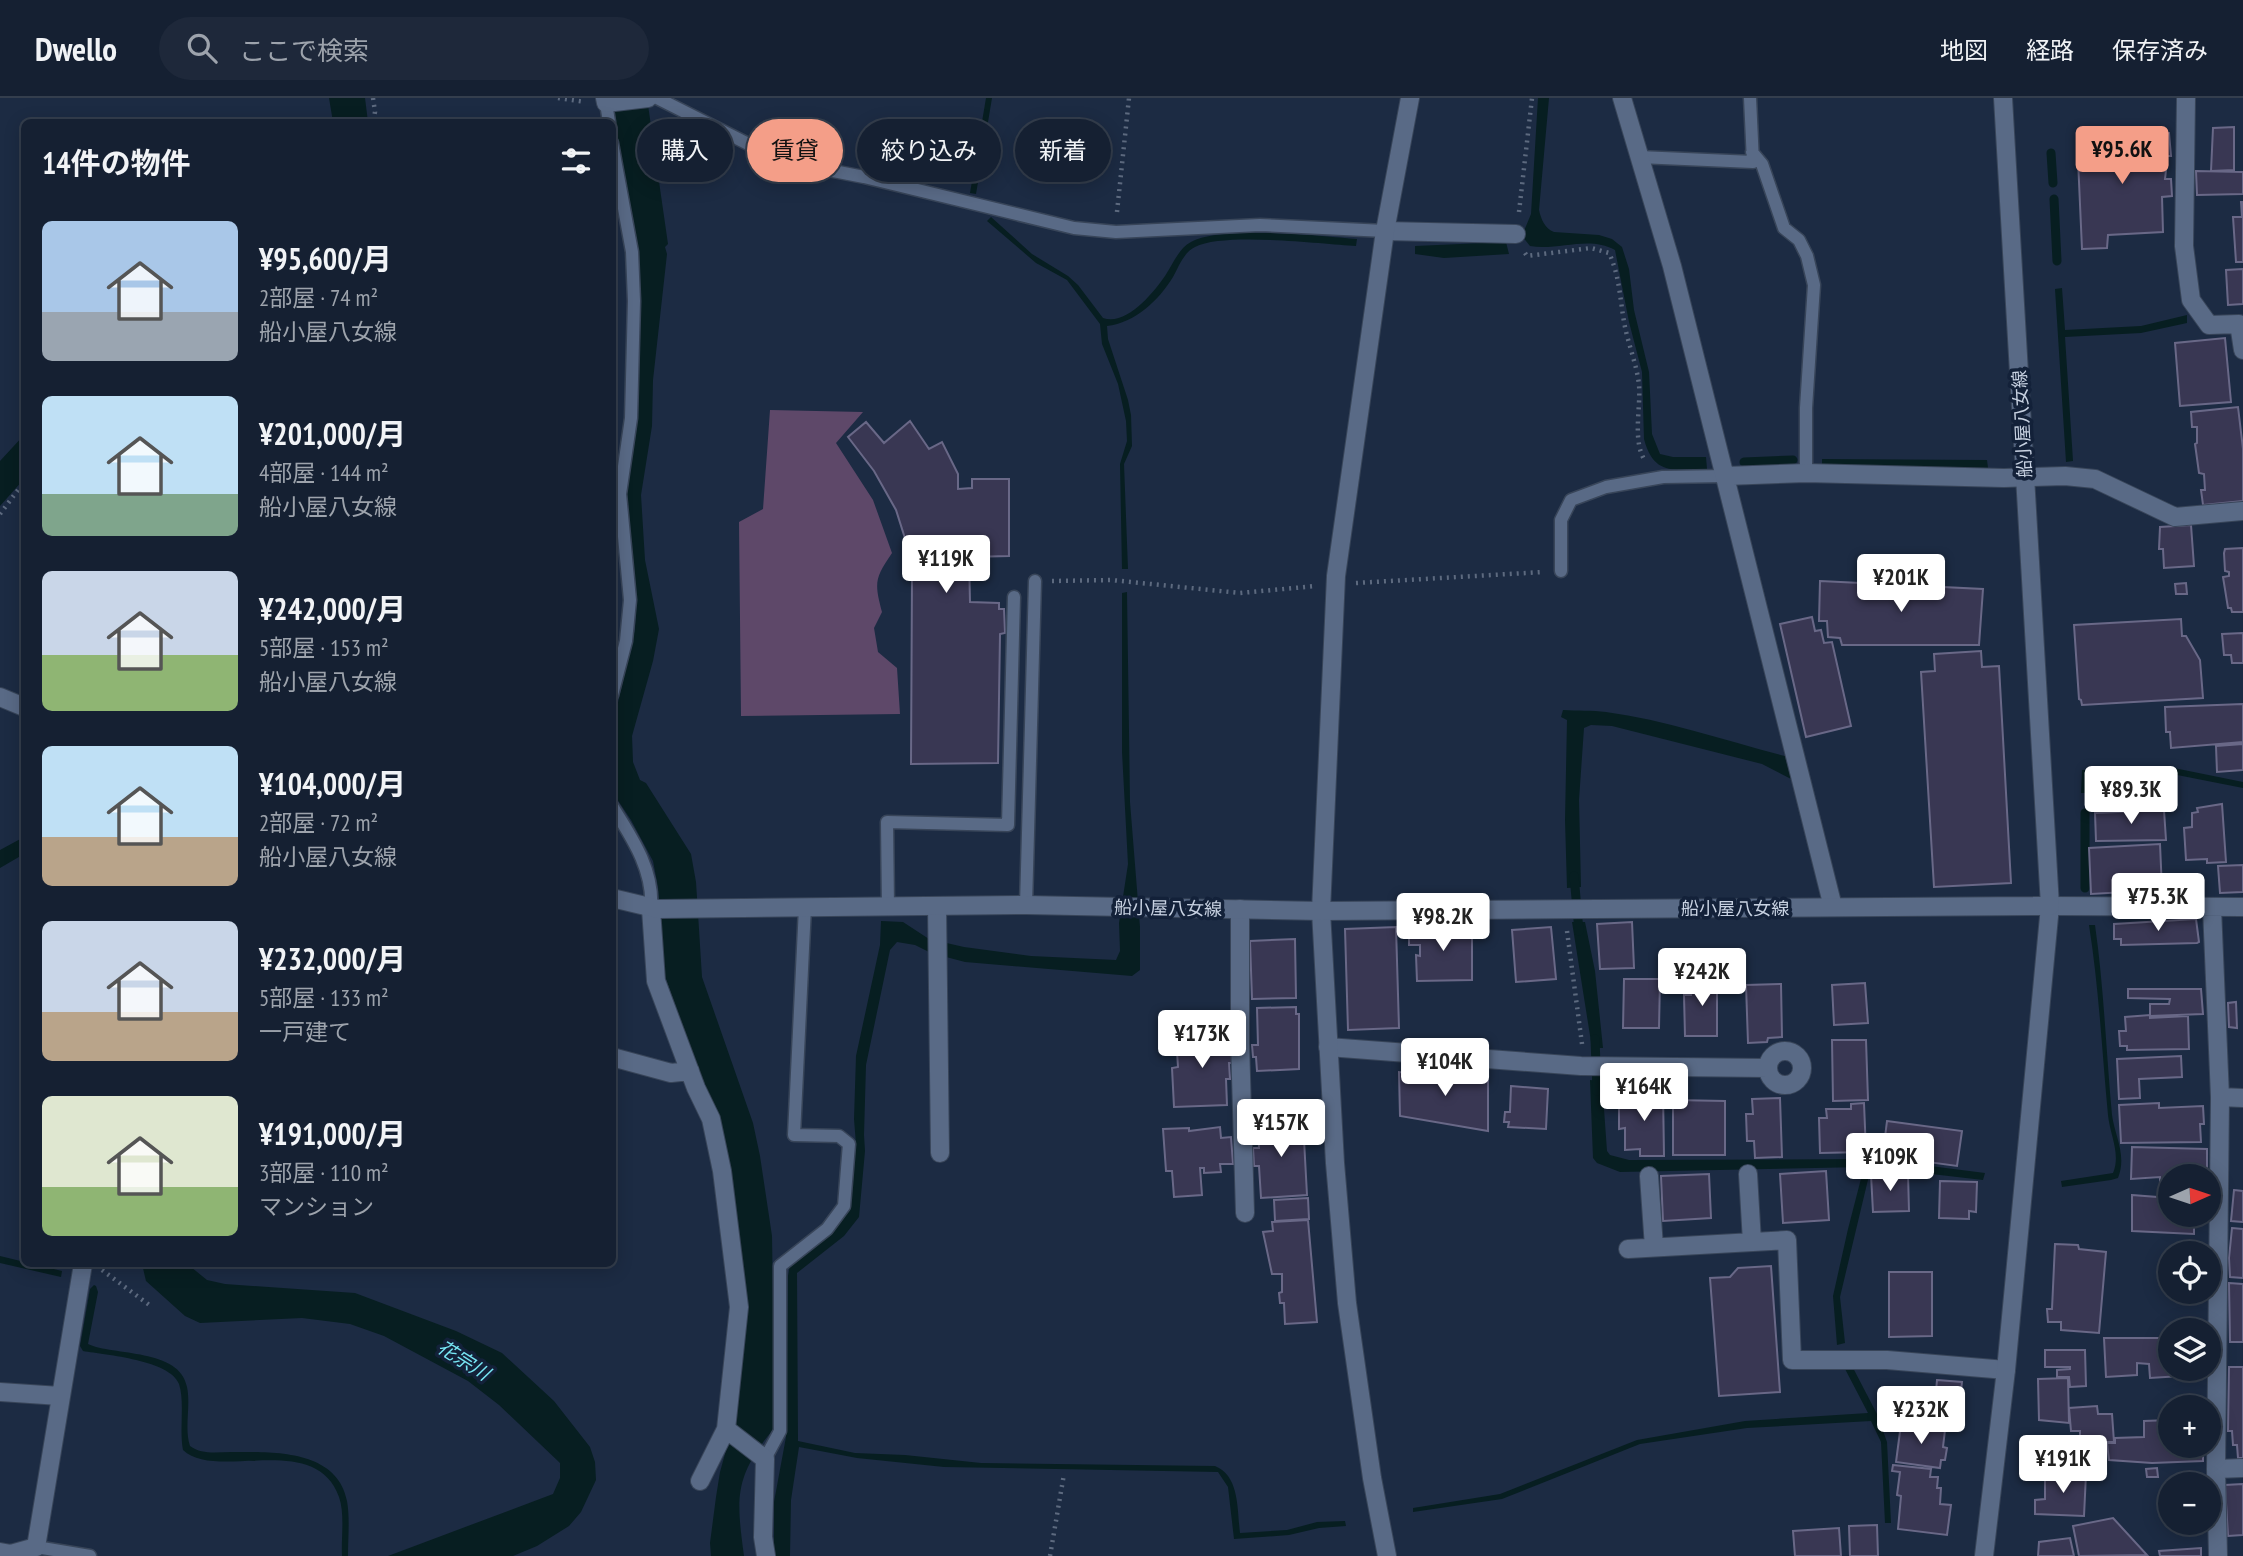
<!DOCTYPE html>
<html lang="ja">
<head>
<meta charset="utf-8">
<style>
  :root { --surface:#152032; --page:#1e283a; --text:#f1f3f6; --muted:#9da3ac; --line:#343e4d; --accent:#f49e88 }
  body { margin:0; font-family:"PT Sans Narrow","Noto Sans JP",sans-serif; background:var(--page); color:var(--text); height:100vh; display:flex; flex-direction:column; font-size:26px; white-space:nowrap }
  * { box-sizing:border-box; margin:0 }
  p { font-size:23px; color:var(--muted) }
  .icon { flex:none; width:38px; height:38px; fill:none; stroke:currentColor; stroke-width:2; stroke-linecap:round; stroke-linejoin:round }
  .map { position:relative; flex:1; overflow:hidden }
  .drawer { position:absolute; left:21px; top:21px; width:595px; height:1148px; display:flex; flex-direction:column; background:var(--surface); border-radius:10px; box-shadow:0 4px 18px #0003,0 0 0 2px var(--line) }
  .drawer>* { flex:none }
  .guide { position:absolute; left:637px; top:21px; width:665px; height:63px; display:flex; gap:14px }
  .needle { width:46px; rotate:87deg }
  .controls { position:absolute; left:2158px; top:1066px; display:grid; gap:14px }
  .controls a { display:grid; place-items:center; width:63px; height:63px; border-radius:50%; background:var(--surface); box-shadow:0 4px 18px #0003,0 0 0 2px var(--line); font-size:35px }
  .price { position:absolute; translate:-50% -60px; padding:0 16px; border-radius:7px; background:#fff; color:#222; font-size:23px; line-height:46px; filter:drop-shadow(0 2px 4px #0008) }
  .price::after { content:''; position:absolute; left:50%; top:42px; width:21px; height:16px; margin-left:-10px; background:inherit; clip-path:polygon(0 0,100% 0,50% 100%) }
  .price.on { background:var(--accent); color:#111 }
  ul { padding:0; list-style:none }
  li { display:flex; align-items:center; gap:21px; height:175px; padding:0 21px }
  li span { display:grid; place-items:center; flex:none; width:196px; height:140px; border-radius:10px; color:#555 }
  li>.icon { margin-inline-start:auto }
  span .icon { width:84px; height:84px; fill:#fffc; stroke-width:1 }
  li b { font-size:30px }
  h2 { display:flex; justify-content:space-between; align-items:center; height:84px; padding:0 21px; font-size:30px }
  .tag { padding:0 24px; border-radius:32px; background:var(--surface); box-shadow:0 4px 18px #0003,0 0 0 2px var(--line); font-size:24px; line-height:63px }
  .tag.on { background:var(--accent); color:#111 }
  header { display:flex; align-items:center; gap:42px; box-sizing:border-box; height:98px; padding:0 35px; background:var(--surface); border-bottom:2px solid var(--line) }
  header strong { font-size:33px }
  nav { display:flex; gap:38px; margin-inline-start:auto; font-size:24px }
  .search { width:490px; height:63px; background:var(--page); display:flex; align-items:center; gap:18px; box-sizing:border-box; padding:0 24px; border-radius:38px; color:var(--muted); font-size:26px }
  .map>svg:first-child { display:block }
</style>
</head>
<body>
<header>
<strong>Dwello</strong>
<div class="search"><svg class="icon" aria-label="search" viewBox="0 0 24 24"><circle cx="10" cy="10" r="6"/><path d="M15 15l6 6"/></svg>ここで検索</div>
<nav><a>地図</a><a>経路</a><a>保存済み</a></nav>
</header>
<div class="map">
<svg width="2243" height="1458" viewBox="0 0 2243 1458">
  <rect width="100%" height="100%" fill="#1c2b43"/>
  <path fill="#5e4869" d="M770,312L863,314L836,345L873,402L892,455C875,480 874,484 882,514L874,530L878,554L897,570L900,616L741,618L739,424L763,411Z"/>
  <path fill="#071e21" d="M329,0H365L368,24H333Z
    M610,0L648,7L668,146L665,149L667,156L653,282L652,328L641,397L645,462L659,531L653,563L632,638L633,664L640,682L646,685L691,756L696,784L702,879L753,1025L760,1058L772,1138L775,1329C734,1379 736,1398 744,1458H711L710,1445L716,1399L720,1374L735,1320L748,1213L717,1016L692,955L665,878L658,789L653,763L631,722L615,698L613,687V626L635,531L636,511L626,391L637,327L640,194L638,152Z
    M986,0H992L976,96L970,95Z
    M1538,0H1549L1539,112C1541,121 1545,131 1554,134L1599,137L1612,141L1622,149L1629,171L1634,212L1649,274L1652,336L1660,356L1673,359H1706L1707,371C1675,371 1654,379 1644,341L1642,274L1629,224L1615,152C1589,137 1558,153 1530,148L1522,138L1531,116Z
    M991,119L1032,156L1068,178L1078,187L1103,220C1127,228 1153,195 1165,178C1173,166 1179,150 1191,144C1222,127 1320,138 1357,141L1356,148C1321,146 1224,134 1195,149C1184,154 1179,168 1173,179C1159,202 1135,225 1107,228L1108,241L1128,302L1131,317L1132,348L1124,366L1128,471H1122L1120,366L1127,343L1126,323L1118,286L1102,246L1100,226L1067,182L1036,165L987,123Z
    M1506,144L1509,156L1444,160L1415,156V148Z
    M2062,190L2065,232L2141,228L2187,217V225L2141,235L2065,239L2073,363L2066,364L2055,191Z
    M24,337V381L0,408V363Z
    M1822,361L1987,362L1988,370L1822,368Z
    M1127,494L1130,704L1140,829V872L1132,878L965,864L931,855L915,847L897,844L890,852L866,967L864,1037L865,1053L859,1119L844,1138L797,1175L798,1343L855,1355L905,1357L981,1365L1215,1368C1240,1378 1237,1412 1240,1435L1287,1432L1317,1424L1345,1423L1346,1428L1319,1430L1289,1437L1234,1441L1228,1389L1218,1374L944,1369L857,1360L799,1349L791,1402L790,1458H774V1404L786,1339L788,1178L790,1167L837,1129L848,1114L856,1046L854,1021L856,958L880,847L881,823L903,824L929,841L964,849L1031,858L1116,862L1120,853L1119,825L1128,766L1122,654V495Z
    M1563,612C1577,613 1592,612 1606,614C1666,622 1726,643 1785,658L1791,681L1762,666L1612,628L1591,627L1584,630L1579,702L1581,789L1567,790L1565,722L1567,622L1561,619Z
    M2169,669L2243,684V690L2167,675L2086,676L2085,695H2081L2082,672Z
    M24,739V756L0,770V752Z
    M1585,824L1595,873L1603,950H1592L1572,824Z
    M2089,827H2095C2104,890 2106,953 2112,1017C2115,1039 2127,1057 2118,1080L2111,1082L2062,1089L2061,1083L2113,1075C2121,1056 2110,1037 2108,1017C2102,954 2099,890 2089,827Z
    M1590,982L1606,984L1604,1011L1607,1053L1610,1057L1629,1062L1875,1061L1985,1075L1983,1082L1871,1069L1840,1199L1845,1245L1837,1247L1833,1198L1848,1131L1864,1069L1620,1074L1597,1065L1593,1060Z
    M0,1158L62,1173L61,1179L0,1165Z
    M142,1166H191V1169L207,1182L225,1186L355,1195L456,1233L502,1255L554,1303L590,1349L595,1364L596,1382L581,1414L569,1428L537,1448L513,1458H388L553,1396L560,1380V1365L499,1307L468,1283L384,1238L350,1226L302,1220L200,1225L185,1218L146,1183Z
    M94,1187L96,1188L98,1194L88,1246C113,1258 180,1250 187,1289C191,1308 184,1330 190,1348C202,1357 217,1354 232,1354C272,1354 337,1351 347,1403C350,1420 348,1440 348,1458H342C341,1440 345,1416 339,1399C315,1332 216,1384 183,1352C179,1332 185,1304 179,1286C170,1262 106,1257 83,1253L80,1248L90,1191Z
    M1851,1266L1877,1316L1887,1344L1891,1425H1885L1881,1344L1871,1323L1747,1330L1640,1346L1502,1401L1413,1414V1410L1500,1396L1637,1342L1745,1323L1868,1315L1844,1269Z"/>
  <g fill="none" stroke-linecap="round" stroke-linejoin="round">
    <path stroke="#071e21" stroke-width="9" d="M2051,55L2053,85
      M2054,101L2057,163
      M1744,364L1793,362
      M1574,778L1579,833
      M2085,790V715
      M1595,941L1597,993"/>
  </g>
  <path fill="#393753" stroke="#696887" stroke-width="2" d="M2234,29V72L2211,73L2213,30Z
    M2169,35L2171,58H2162V65L2167,64L2165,81H2171L2172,98L2162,99L2163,134L2108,137L2107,150L2082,151L2077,39Z
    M2196,73L2243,74V96L2197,97Z
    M2241,104H2243V164H2236L2233,119H2242Z
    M2243,171V206L2228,207L2226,172Z
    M2225,240L2231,304L2180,308L2175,245Z
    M2238,309L2243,351V403L2203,407L2201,392H2205L2204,376L2199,375L2195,346L2197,345V329H2192L2191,314Z
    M910,323L929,351L942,344L958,376V391L972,390V381H1009V458L969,459L970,504L999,505V511H1004L1005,535L1000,536L998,665L911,666L912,477L909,453L896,412L874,373L848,339L866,324L884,345Z
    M2191,427L2194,468L2164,470L2163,451H2159L2160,429Z
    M2243,450V514H2232L2231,510H2228L2223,479L2229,478V474L2225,473L2224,455L2225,451Z
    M1820,483L1983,491L1979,547H1842L1840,540L1828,539L1827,523H1819Z
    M2186,485L2187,496H2176L2175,486Z
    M1812,519L1815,533L1821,532L1824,545L1832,544L1851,628L1806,639L1780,526Z
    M2181,521L2182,538H2186L2200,562L2203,600L2082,607L2081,602L2079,601L2074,527Z
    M2243,535V565H2232L2231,557H2224L2222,536Z
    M1981,553L1982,569L1999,568L2011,785L1934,789L1921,574L1935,573L1934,556Z
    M2243,606V644L2171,650L2170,634H2166L2165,609Z
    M2243,646V672L2217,674L2216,648Z
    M2222,706L2226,764L2207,765V761L2186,762L2184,730L2192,729V715L2198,714L2197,710Z
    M2164,712L2166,742L2096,743L2095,715Z
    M2160,746L2162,792L2091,796L2089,750Z
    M2243,767V794L2220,795L2218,768Z
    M2196,821L2199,844L2197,845L2121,847V841H2114V826Z
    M1632,824L1634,870L1600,871L1597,826Z
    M1396,829L1399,930L1348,932L1345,831Z
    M1409,829H1472V882L1417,883L1416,857L1420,858V847H1409Z
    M1551,829L1556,881L1516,884L1512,832Z
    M1295,841L1296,900L1252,901L1250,843Z
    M1717,880V938H1685L1684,897H1691V881Z
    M1624,881H1660L1659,930H1623Z
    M1865,885L1868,925L1834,927L1832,887Z
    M1781,886L1782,939L1768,940L1767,944L1748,945L1746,887Z
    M2128,891H2201L2203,916L2150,918V906H2169L2170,901L2128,900Z
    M2236,904L2237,930L2229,929L2228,905Z
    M1296,909V916H1299V971L1257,973L1256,959H1253L1252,947H1258L1257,910Z
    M2150,917V920L2188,918L2189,951L2127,952V948H2120L2119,933H2126L2125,919Z
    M1226,935V938L1232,937L1233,947H1231L1232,965H1229L1230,981H1226L1227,1007L1174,1009L1172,970L1178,969L1176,938Z
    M1832,942H1866L1868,1002L1833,1003Z
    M2181,958L2182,979L2139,981L2140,1000L2119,1001L2117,961Z
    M1408,972L1470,973V983L1488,981V1033L1400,1018L1399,974L1408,975Z
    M1511,988L1548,991L1546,1031L1508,1029L1509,1024H1504L1505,1014H1510Z
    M1624,994H1663L1664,1058H1640V1051L1625,1052V1030L1619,1031V1010H1625Z
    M1780,1000L1782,1059L1755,1060L1754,1043H1747L1746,1016H1753L1752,1001Z
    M1673,1002L1725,1003V1057H1673Z
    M1864,1005L1866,1054L1820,1055L1819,1020H1827L1826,1011H1851V1006Z
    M2159,1005V1010L2203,1008L2204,1026H2200L2201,1044L2121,1045L2119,1007Z
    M1303,1023L1307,1097L1261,1100L1259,1068H1254L1253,1050H1259L1258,1025Z
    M1887,1023L1962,1033L1957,1068L1876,1057L1877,1046L1884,1047Z
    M1220,1029L1221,1040L1231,1039L1233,1066H1220L1221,1074L1204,1075V1070H1200L1202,1097L1174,1099L1172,1073H1166L1163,1031L1189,1030V1033Z
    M2132,1049L2207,1051V1078H2170V1084H2160V1079L2131,1081Z
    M1826,1073L1829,1122L1783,1125L1780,1076Z
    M1908,1075L1909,1113L1873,1114L1871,1077Z
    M1709,1076L1711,1120L1663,1123L1661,1078Z
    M1940,1083L1977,1084L1976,1114L1969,1113V1121L1939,1120Z
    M2234,1092L2243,1093V1124L2231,1123Z
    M2132,1097L2170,1100V1116H2194V1136L2132,1133Z
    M1308,1100L1309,1121L1275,1123L1274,1102Z
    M1308,1122L1317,1224L1285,1226L1284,1205H1280L1279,1195L1282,1194V1176H1272L1263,1134L1273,1133L1272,1124Z
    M2232,1130L2243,1131V1180L2230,1179L2229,1160Z
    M2055,1146L2078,1147L2079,1151L2106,1154L2099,1235L2061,1232V1224H2048L2047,1211H2052Z
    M1771,1168L1780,1294L1719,1298L1710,1180L1730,1179L1738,1170Z
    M1889,1174H1932V1238L1889,1239Z
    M2229,1185L2243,1186V1244H2230Z
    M2104,1240H2170V1270H2181V1278L2150,1280L2149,1266L2137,1265V1277L2106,1279Z
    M2045,1252H2085L2086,1288L2070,1289L2069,1279H2057V1272L2070,1271V1269H2045Z
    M2229,1269H2243V1360H2238L2237,1347H2233L2232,1333H2228Z
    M2182,1270H2205L2206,1279L2183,1280Z
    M2068,1280L2069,1325L2039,1322L2038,1281Z
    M1937,1282L1962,1284L1957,1330L1933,1327Z
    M2097,1308L2098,1316H2112L2114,1344H2105L2106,1350L2101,1351L2080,1341V1333H2071L2069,1310Z
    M2170,1322V1348H2203V1363L2152,1365L2109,1362L2107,1345H2115V1340L2144,1339V1323Z
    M1901,1326L1945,1332L1943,1349L1947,1350L1945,1362H1941L1940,1370L1896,1364Z
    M1893,1367L1931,1371L1930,1379H1938L1937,1390H1941L1940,1406L1951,1407L1947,1437L1898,1431L1901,1398L1897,1397L1900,1374L1892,1373Z
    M2157,1370L2158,1379H2147L2146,1371Z
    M2045,1374L2086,1376L2084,1418L2035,1416V1402L2045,1401Z
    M2243,1386V1437L2228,1438L2225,1387Z
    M2113,1420L2147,1457L2079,1458L2073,1428Z
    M1877,1427L1878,1458H1850L1849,1428Z
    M1839,1430L1841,1458H1795L1793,1433Z
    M2070,1440L2074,1458H2038L2039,1444Z
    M2201,1450V1458H2160L2159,1453Z"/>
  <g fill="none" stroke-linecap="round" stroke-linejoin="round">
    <defs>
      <path id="service" d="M657,0L782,63L864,79L1074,130L1116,134L1260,127L1385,133
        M606,5L609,24
        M612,45L632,154L634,203L631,320L620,396L630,502L626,543L612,597
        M1752,54L1762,66L1784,130L1799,142L1807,158L1814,187L1806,310V375
        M1639,59L1753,64L1750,0
        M1561,473V422L1571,402L1606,389L1663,379L1726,378
        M612,708C632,740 654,772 651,811
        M1026,807L1035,483
        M888,809L887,724L1008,727L1014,499
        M765,1361L780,1333V1168L827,1131L844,1108L849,1046L839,1038L794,1037L805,809
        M36,1449L90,1458"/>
      <path id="minor" d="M605,0L606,5L648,0
        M1622,0L1672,168L1833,809
        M2186,0L2184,148L2191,202L2209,227L2239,226L2243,252
        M1385,133L1516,136
        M1726,378L1806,375L2004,380L2065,378L2095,381L2175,419L2243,413
        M937,808L940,1055
        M2050,808L2243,809
        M2212,810L2220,999L2216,1371L2218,1458
        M651,811L656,883L696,990L711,1021L722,1073L739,1209L726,1331L765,1361L763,1439L766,1458
        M1240,811V944L1245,1115
        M1328,949L1581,968L1768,970
        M1768 970a17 17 0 1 1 34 0a17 17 0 1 1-34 0Z
        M612,959L671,975L690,973
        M2220,999L2243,1000
        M1748,1076L1752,1144
        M1649,1078L1654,1149
        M1628,1151L1787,1142L1792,1262H1887L2006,1272
        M0,1294L60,1298
        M2216,1371L2243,1370
        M700,1383L726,1331
        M0,1454L11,1456L36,1449L83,1166"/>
      <path id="tertiary" d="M1387,1458L1372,1380L1347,1205L1335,1065L1321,813L1336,478L1385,133L1410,0
        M1984,1458L2006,1272L2050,808"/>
      <path id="secondary" d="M0,599L24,609
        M612,800L658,811L1026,807L1321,813L2050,808L2003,0"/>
    </defs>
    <use href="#service" stroke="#384559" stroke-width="15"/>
    <use href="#minor" stroke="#384559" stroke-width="20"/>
    <use href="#tertiary" stroke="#384559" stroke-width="20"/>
    <use href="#secondary" stroke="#384559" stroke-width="20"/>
    <path stroke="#5d6a7f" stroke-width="4.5" stroke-dasharray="2 5" stroke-linecap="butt" d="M373,0L375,14L373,24
      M558,0L585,4
      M1117,114L1129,0
      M1519,114L1532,0
      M1525,155L1527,158L1591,150L1609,155C1620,178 1620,204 1625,229C1629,248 1637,268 1639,287C1641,310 1632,342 1645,363
      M0,416L18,392L24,387
      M1052,483L1111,482L1240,495L1316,488
      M1356,485L1543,474
      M1567,833L1582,946
      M102,1172L152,1209
      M1050,1458L1064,1376"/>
    <use href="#service" stroke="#596a86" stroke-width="12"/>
    <use href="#minor" stroke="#596a86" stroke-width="18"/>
    <use href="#tertiary" stroke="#596a86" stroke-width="18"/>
    <use href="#secondary" stroke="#596a86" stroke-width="18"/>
  </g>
  <g text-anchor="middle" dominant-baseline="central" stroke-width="7" stroke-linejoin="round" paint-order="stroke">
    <g font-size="18" fill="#c8d2e2" stroke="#132139">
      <text transform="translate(2022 326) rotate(-93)">船小屋八女線</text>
      <text transform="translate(1168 810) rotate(1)">船小屋八女線</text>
      <text x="1735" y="810">船小屋八女線</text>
    </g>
    <g font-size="19" font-style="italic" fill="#77e6f4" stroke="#132139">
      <text transform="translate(464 1262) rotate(32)">花宗川</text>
    </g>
  </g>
</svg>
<div class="controls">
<a><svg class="needle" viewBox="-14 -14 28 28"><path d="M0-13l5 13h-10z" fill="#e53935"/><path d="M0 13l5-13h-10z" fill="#9da3ac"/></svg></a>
<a><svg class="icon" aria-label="locate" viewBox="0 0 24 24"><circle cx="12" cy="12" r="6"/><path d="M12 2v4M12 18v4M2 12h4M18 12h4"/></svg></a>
<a><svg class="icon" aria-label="layers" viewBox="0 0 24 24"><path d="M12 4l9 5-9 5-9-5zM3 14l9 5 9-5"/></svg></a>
<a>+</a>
<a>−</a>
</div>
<b class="price on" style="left:2122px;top:88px">¥95.6K</b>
<b class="price" style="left:946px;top:497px">¥119K</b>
<b class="price" style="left:1901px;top:516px">¥201K</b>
<b class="price" style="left:2131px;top:728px">¥89.3K</b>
<b class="price" style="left:2158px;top:835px">¥75.3K</b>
<b class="price" style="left:1443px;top:855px">¥98.2K</b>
<b class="price" style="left:1702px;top:910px">¥242K</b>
<b class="price" style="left:1202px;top:972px">¥173K</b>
<b class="price" style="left:1445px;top:1000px">¥104K</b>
<b class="price" style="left:1644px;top:1025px">¥164K</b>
<b class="price" style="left:1281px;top:1061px">¥157K</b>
<b class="price" style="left:1890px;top:1095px">¥109K</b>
<b class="price" style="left:1921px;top:1348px">¥232K</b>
<b class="price" style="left:2063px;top:1397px">¥191K</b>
<div class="guide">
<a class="tag">購入</a>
<a class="tag on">賃貸</a>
<a class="tag">絞り込み</a>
<a class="tag">新着</a>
</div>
<section class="drawer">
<h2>14件の物件<svg class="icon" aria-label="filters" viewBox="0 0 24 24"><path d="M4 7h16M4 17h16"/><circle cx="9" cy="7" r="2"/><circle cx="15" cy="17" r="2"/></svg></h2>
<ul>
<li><span style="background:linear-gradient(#a9c7e8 65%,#9aa5b1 0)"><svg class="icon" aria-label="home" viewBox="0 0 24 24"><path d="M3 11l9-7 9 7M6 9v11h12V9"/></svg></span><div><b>¥95,600/月</b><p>2部屋 · 74 m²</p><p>船小屋八女線</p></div></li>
<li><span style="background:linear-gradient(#bfe0f5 70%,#7fa58c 0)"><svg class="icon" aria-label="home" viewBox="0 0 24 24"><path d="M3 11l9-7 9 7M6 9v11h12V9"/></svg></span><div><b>¥201,000/月</b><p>4部屋 · 144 m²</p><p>船小屋八女線</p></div></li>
<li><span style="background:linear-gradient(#c9d6e8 60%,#8fb573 0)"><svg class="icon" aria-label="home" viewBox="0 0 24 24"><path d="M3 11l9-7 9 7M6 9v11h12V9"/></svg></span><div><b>¥242,000/月</b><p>5部屋 · 153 m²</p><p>船小屋八女線</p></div></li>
<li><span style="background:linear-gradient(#bfe0f5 65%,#b9a48a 0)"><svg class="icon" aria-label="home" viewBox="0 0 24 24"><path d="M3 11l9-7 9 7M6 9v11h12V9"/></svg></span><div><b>¥104,000/月</b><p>2部屋 · 72 m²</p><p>船小屋八女線</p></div></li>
<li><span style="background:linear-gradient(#c9d6e8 65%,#b9a48a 0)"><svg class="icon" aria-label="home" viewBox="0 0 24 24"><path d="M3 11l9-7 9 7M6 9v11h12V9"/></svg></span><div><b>¥232,000/月</b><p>5部屋 · 133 m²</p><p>一戸建て</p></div></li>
<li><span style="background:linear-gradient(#dfe7d0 65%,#8fb573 0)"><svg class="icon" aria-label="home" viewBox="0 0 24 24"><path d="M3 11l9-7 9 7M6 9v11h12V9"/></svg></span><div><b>¥191,000/月</b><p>3部屋 · 110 m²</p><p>マンション</p></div></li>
</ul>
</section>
</div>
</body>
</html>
